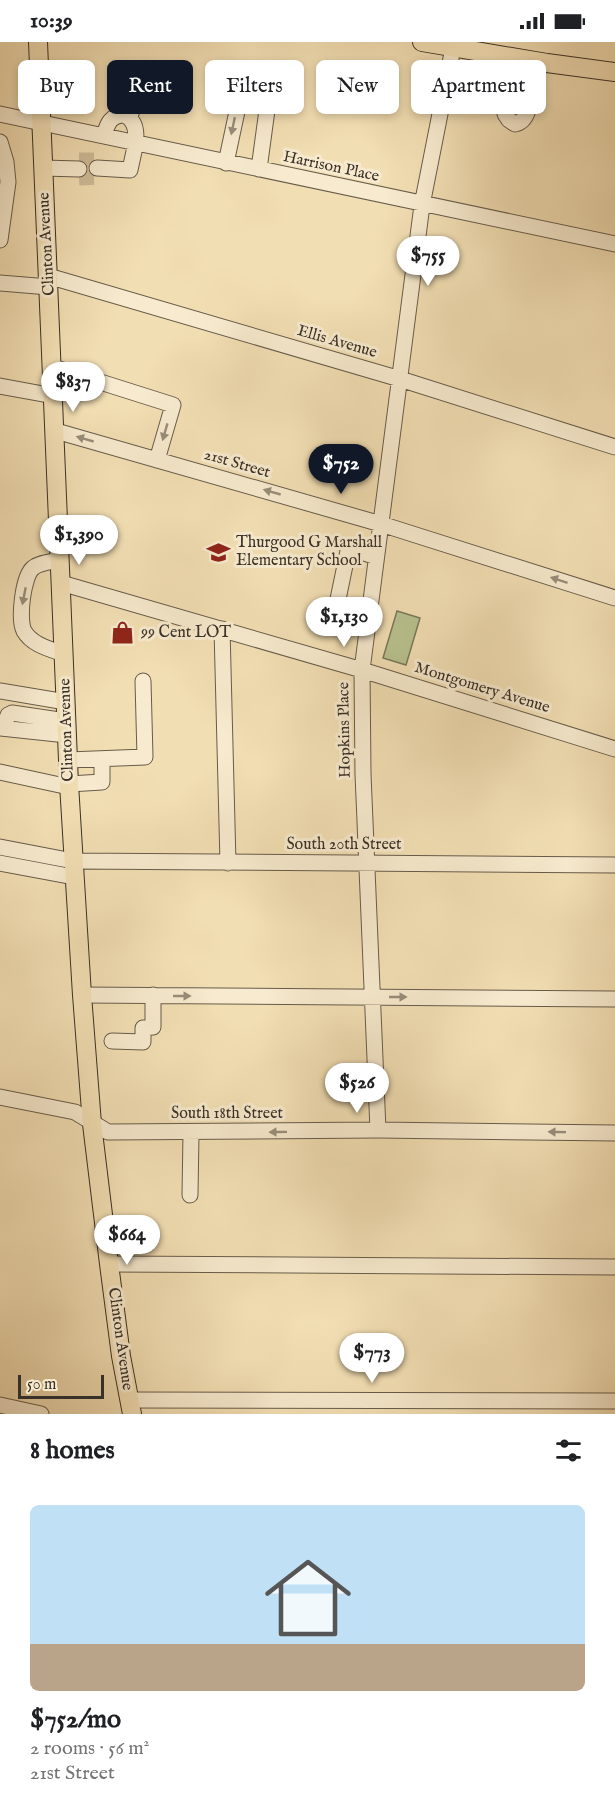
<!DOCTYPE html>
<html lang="en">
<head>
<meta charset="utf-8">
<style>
  :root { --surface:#fff; --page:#f2f2f2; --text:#202124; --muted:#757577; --accent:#111827 }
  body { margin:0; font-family:"IM FELL English",serif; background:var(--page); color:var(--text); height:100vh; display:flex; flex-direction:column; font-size:22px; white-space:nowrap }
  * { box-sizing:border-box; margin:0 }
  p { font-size:20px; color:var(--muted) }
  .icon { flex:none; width:33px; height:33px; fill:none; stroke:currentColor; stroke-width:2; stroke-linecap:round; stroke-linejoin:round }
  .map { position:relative; height:1372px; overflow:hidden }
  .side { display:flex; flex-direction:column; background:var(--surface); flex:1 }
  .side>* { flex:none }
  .banner { position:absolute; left:18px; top:18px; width:579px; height:54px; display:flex; gap:12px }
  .scale { position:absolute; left:18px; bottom:15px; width:86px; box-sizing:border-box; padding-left:6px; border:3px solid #393027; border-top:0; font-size:16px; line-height:21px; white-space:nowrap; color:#393027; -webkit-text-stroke:4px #f7eace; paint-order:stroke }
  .price { position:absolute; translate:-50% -51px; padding:0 14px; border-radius:21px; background:#fff; color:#222; font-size:20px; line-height:39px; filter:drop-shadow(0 2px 3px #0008) }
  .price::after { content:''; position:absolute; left:50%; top:36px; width:18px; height:14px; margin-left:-9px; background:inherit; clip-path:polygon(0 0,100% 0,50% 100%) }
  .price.active { background:var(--accent); color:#fff }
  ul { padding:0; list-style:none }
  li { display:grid; align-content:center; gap:12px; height:318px; padding:0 30px }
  li span { display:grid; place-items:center; height:186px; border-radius:9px; color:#555 }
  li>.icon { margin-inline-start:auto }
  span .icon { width:108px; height:108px; fill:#fffc; stroke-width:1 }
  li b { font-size:26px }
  h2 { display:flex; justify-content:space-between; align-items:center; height:72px; padding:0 30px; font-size:26px }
  .pill { padding:0 21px; border-radius:9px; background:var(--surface); box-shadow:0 3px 9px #0003; font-size:21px; line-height:54px }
  .pill.active { background:var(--accent); color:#fff }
  .status { display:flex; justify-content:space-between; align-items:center; height:42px; padding:0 30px; background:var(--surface); direction:ltr }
  .status svg { height:16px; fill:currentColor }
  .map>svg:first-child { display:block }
</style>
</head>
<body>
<div class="status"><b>10:39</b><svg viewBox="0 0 49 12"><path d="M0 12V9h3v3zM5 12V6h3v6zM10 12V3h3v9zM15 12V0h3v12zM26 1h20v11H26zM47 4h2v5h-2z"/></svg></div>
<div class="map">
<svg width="615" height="1372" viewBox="0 0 615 1372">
  <rect width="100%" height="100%" fill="#f2deb3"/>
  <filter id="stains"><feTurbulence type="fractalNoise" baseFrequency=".00333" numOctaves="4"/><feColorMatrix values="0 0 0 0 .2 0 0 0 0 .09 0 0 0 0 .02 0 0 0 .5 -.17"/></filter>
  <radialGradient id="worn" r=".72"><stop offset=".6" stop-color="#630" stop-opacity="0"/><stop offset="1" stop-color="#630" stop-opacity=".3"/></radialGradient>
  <path fill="#b8c28f" stroke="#78795b" stroke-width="1.5" d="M397,569L420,576L406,623L383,616Z"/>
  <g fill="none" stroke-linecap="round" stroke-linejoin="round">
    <path stroke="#cdbb97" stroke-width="15" stroke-dasharray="15 8" stroke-linecap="butt" d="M79,118H96
      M79,136L97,135"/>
    <defs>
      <path id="minor" d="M512,16L505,72L509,78L515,82C532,79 530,51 532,37
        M0,72L615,202
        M130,75L136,54
        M0,100L6,120
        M0,118L6,120L8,140L0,198
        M226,121L239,60L245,55L263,58L267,68L259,127
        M43,126L79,127
        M97,126L130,128C133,111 144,83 125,73C111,72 107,82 104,94
        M48,234L400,337L615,405
        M0,241L49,245
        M53,325L173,363L157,418
        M0,344L54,354
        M56,389L381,482L615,556
        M60,518C52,520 40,520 33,526C23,534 18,577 24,589C32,603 50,607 64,612
        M61,541L362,628L615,707
        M337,562L348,509L352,507L376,515
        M222,587L228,821
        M0,649L66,660
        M4,685L8,673L12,671L66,679
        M0,686L67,693
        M68,718L145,715L143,639
        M0,730L69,745
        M69,742L102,740V717
        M0,805L73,819L615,823
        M0,821L74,835
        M82,953L615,957
        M112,999L143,1000V986L153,985V953
        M0,1055L75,1070L108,1090L378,1088L615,1091
        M378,1088L363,732L362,628L422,163L453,6
        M190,1153L191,1091
        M109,1222L615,1225
        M129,1358L615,1359
        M0,1363L41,1372"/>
      <path id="major" d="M38,0L69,742L82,953L92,1082L109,1222L121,1314L132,1372
        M422,0L547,21L615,30"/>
    </defs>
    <use href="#minor" stroke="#675c4a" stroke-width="17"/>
    <use href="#major" stroke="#393027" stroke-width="20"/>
    <use href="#minor" stroke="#f7eace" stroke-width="15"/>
    <use href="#major" stroke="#f2deb3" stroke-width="18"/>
  </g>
  <defs><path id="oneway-solid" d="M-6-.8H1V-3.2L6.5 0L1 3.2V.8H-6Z" transform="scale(1.5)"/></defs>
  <g fill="#988d7a">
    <use href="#oneway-solid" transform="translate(233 84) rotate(102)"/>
    <use href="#oneway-solid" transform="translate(165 390) rotate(106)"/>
    <use href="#oneway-solid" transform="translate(85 397) rotate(-164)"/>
    <use href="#oneway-solid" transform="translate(272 450) rotate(-164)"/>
    <use href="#oneway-solid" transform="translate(559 538) rotate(-162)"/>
    <use href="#oneway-solid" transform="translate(24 554) rotate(101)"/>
    <use href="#oneway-solid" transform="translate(182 954)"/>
    <use href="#oneway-solid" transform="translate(398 955)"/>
    <use href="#oneway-solid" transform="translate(278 1090) rotate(179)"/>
    <use href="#oneway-solid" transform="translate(557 1090) rotate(-179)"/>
  </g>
  <defs>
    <symbol id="school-bare" viewBox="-9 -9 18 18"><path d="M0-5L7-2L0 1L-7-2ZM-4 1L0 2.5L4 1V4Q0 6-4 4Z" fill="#8f2418" stroke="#f7eace" stroke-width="2.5" paint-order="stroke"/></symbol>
    <symbol id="shop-bare" viewBox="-9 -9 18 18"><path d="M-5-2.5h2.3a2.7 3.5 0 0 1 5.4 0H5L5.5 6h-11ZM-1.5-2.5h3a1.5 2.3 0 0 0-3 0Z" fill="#8f2418" stroke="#f7eace" stroke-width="2.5" paint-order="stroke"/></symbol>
  </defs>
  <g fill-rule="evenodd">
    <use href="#school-bare" x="202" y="494" width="33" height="33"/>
    <use href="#shop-bare" x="106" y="574" width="33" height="33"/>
  </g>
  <g text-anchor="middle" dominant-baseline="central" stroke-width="6" stroke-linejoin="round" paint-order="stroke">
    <g font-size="16" fill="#393027" stroke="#f7eace">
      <text transform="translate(331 125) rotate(12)">Harrison Place</text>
      <text transform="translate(47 202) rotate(-93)">Clinton Avenue</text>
      <text transform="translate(337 300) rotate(16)">Ellis Avenue</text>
      <text transform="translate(237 422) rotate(16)">21st Street</text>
      <text transform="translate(482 646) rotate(17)">Montgomery Avenue</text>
      <text transform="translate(67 688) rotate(-92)">Clinton Avenue</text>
      <text transform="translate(345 688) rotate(-91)">Hopkins Place</text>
      <text x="344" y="803">South 20th Street</text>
      <text x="227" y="1072">South 18th Street</text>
      <text transform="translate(120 1297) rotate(82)">Clinton Avenue</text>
    </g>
    <g font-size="16" fill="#393027" stroke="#f7eace" text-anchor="start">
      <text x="236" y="501">Thurgood G Marshall<tspan x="236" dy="18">Elementary School</tspan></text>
      <text x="141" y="591">99 Cent LOT</text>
    </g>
  </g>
  <rect width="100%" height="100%" filter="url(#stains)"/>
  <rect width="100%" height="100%" fill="url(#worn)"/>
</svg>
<div class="scale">50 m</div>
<b class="price" style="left:428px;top:245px">$755</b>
<b class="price" style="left:73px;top:371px">$837</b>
<b class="price active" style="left:341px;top:453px">$752</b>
<b class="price" style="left:79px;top:524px">$1,390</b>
<b class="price" style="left:344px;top:606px">$1,130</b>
<b class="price" style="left:357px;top:1072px">$526</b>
<b class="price" style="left:127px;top:1224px">$664</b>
<b class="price" style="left:372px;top:1342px">$773</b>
<div class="banner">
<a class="pill">Buy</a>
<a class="pill active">Rent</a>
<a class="pill">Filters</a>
<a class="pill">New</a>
<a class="pill">Apartment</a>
</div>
</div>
<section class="side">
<h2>8 homes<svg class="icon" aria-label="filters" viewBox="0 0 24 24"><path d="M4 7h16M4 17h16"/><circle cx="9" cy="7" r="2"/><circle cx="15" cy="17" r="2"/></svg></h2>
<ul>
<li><span style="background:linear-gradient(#bfe0f5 75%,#b9a48a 0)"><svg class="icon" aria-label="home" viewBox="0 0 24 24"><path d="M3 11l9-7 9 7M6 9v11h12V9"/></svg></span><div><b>$752/mo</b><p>2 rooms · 56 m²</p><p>21st Street</p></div></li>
</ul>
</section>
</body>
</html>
